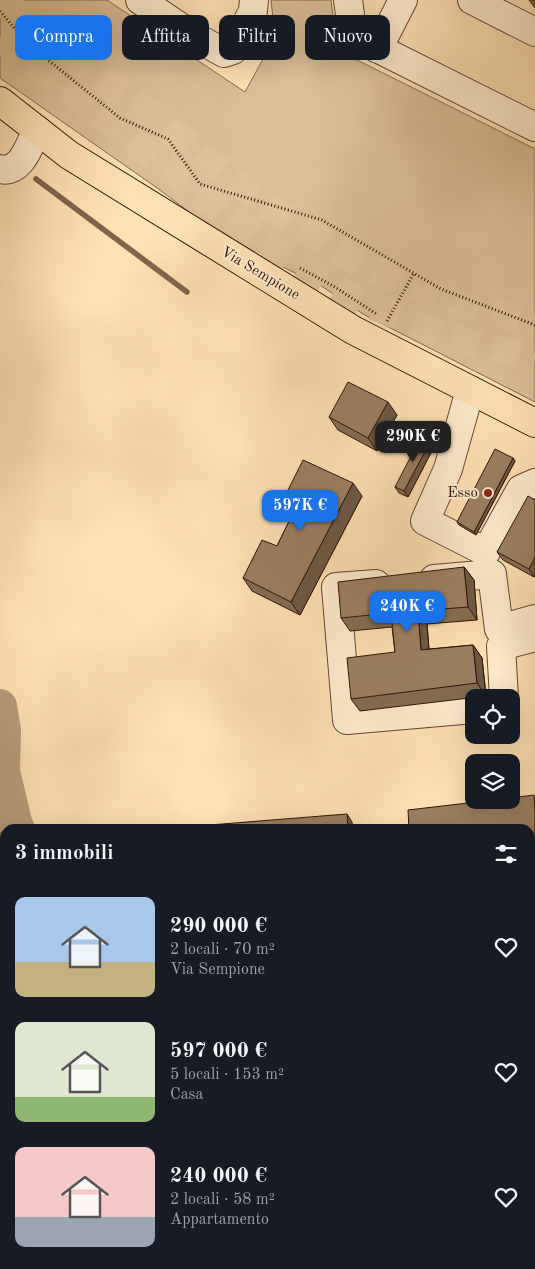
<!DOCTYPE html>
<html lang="it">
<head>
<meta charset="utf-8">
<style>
  :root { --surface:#171b24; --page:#242831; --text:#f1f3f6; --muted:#9ea1a6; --accent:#1a73e8 }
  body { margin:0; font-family:"Old Standard TT",serif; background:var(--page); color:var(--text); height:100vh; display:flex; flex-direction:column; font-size:19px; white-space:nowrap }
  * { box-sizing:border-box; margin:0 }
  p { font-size:16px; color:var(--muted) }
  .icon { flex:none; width:28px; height:28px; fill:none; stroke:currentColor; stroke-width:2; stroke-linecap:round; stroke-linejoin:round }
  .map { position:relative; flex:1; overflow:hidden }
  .sheet { position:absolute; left:0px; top:824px; width:535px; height:446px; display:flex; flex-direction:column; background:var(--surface); border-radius:15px 15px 0 0; box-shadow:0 5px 20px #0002 }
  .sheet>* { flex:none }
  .guide { position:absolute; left:15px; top:15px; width:505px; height:45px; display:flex; gap:10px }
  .fabs { position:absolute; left:465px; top:689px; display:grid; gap:10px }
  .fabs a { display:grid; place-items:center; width:55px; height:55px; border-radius:10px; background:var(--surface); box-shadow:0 5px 20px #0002; font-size:25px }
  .price { position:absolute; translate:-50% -42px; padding:0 11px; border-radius:10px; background:var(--accent); color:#fff; font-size:16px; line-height:32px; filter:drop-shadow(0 1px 2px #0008) }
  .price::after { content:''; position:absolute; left:50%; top:30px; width:15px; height:11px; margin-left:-8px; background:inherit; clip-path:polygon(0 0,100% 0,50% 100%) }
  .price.current { background:#222; color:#fff }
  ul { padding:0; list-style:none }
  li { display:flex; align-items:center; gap:15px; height:125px; padding:0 15px }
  li span { display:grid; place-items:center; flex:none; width:140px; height:100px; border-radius:10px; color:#555 }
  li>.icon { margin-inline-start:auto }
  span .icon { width:60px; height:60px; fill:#fffc; stroke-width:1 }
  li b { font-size:21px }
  h2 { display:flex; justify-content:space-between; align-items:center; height:60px; padding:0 15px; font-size:21px }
  .tag { padding:0 18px; border-radius:10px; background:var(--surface); box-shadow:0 5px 20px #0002; font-size:18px; line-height:45px }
  .tag.current { background:var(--accent); color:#fff }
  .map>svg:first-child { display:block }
</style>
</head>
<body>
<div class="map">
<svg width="535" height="1269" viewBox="0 0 535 1269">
  <rect width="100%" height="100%" fill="#fee1b4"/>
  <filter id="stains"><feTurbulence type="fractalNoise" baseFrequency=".004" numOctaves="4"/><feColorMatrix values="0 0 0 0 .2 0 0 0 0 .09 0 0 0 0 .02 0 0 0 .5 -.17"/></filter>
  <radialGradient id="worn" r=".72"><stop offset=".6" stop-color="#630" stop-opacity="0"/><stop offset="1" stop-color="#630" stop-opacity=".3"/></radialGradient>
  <path fill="#dbbe97" stroke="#846950" d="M0,0H107L245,92L275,37L271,0H331L337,50L535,149V402L363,314L320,285L223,238L160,190L0,78Z
    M0,831L5,852V978H0Z"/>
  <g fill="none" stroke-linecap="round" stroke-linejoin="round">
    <path stroke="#80654d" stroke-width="5.5" d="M36,179L187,292"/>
    <path stroke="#b79b7a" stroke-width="34" d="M0,706L4,730L3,771L15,822L18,829
      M530,1223L535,1222"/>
    <path stroke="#dfc29a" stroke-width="28" stroke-dasharray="28 14" stroke-linecap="butt" d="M0,0L267,206L363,265L461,306L535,323
      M0,37L256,238L347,295L452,338L535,358"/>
    <defs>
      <path id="minor" d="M140,0L192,35L224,53L233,50L253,11L254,0
        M348,0L353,36L535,127
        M472,0L535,32
        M378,49L403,0
        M0,169C21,174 29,146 37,130
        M470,390L448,469L425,521L486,552L521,489L535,483
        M434,579L492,574L499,629L535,619
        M376,584L336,587L347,720L474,709
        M504,698L501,646L535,637"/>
      <path id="major" d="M0,101L69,155L353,330L535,423"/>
      <path id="highway" d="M530,1108L535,1107
        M530,1140L535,1139
        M0,1147H5
        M0,1185L5,1184"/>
    </defs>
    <use href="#minor" stroke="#624734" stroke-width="30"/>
    <use href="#major" stroke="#2e1409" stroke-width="30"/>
    <use href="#highway" stroke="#2e1409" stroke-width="30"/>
    <path stroke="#2e1409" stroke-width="3" stroke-dasharray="1 2.5" stroke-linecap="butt" d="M0,11L27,43L120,118L168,139L200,184L322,220L441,289L535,325
      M300,268L335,287L378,315
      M387,321L414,273
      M0,1029L5,1034"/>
    <use href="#minor" stroke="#feecce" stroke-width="28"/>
    <use href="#major" stroke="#fee1b4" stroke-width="28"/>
    <use href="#highway" stroke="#fee1b4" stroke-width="28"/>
  </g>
  <path fill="#846d54" stroke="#2e1409" d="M529,0H535V8Z
    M397,415L377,451L338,430L329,417Z
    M435,445L408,497L399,493L395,487Z
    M513,458L515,461L476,535L459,525L457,522Z
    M362,496L300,615L252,591L243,578L277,546L294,511L284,498Z
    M535,500V575L534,577L503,560L497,552Z
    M464,567L474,580L477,620L427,624L429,649L473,645L482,658L486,696L360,711L351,699L395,652L392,627L350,631L341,618Z
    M535,797V864H530V829Z
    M535,874V941L530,942V875Z
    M530,956H535V999L530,1000Z"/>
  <path fill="#6c5945" stroke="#2e1409" d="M388,402L397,415L377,451L368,438Z
    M431,440L435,445L408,497L404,491Z
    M513,458L515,461L476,535L474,532Z
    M353,483L362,496L300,615L291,602Z
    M535,557V575L534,577L529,569Z
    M464,567L474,580L477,620L468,607Z
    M418,611L427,624L430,663L421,650Z
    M473,645L482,658L486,696L477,683Z
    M347,814L352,822L353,829H348Z"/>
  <path fill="#9a7f62" stroke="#2e1409" d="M348,382L388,402L368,438L329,417Z
    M422,435L431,440L404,491L395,487Z
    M495,449L513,458L474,532L457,522Z
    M303,460L353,483L291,602L243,578L262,540L277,546L298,503L284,498Z
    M528,496L535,500V557L529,569L497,552Z
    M464,567L468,607L418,611L421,650L473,645L477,683L351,699L347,658L395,652L391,613L341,618L338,582Z
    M534,795L535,811V855L530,856V829H409L408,810L494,800H511V798Z
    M347,814L348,829H172V828Z
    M535,874V933H530V875Z
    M530,956H535V991H530Z"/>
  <circle fill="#8f2418" stroke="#feecce" stroke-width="2" cx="488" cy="493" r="5"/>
  <g text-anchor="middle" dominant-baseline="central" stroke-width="4" stroke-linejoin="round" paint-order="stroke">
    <g font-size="15" fill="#2e1409" stroke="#feecce">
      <text transform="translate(260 274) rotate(31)">Via Sempione</text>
    </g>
    <g font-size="15" fill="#2e1409" stroke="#feecce" text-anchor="end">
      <text x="478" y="493">Esso</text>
    </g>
  </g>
  <rect width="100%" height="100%" filter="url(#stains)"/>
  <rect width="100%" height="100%" fill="url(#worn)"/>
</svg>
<div class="fabs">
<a><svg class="icon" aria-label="locate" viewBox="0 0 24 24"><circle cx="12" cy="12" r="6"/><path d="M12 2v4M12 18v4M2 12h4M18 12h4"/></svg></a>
<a><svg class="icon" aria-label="layers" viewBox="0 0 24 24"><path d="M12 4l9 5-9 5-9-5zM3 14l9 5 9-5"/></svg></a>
</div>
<b class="price current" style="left:413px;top:463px">290K €</b>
<b class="price" style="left:300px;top:532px">597K €</b>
<b class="price" style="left:407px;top:633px">240K €</b>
<div class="guide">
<a class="tag current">Compra</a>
<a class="tag">Affitta</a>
<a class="tag">Filtri</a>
<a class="tag">Nuovo</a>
</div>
<section class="sheet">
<h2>3 immobili<svg class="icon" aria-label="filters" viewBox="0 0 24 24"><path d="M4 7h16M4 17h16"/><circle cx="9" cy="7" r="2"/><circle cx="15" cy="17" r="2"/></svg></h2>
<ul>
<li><span style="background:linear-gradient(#a9c7e8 65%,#c2b280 0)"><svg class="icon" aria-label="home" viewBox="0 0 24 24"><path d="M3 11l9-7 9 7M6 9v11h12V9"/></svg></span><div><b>290 000 €</b><p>2 locali · 70 m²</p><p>Via Sempione</p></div><svg class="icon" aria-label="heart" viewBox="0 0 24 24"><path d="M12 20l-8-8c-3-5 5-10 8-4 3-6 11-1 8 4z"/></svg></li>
<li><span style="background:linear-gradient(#dfe7d0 75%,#8fb573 0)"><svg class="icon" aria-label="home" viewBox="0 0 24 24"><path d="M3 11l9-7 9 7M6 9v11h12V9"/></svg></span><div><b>597 000 €</b><p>5 locali · 153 m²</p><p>Casa</p></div><svg class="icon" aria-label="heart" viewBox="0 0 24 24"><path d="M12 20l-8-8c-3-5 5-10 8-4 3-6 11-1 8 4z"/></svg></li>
<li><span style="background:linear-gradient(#f6c9c9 70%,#9aa5b1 0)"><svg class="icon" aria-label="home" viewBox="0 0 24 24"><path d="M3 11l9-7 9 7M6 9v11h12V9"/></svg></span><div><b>240 000 €</b><p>2 locali · 58 m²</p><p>Appartamento</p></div><svg class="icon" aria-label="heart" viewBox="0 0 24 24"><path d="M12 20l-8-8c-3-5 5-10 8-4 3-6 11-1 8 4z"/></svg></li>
</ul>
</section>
</div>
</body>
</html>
